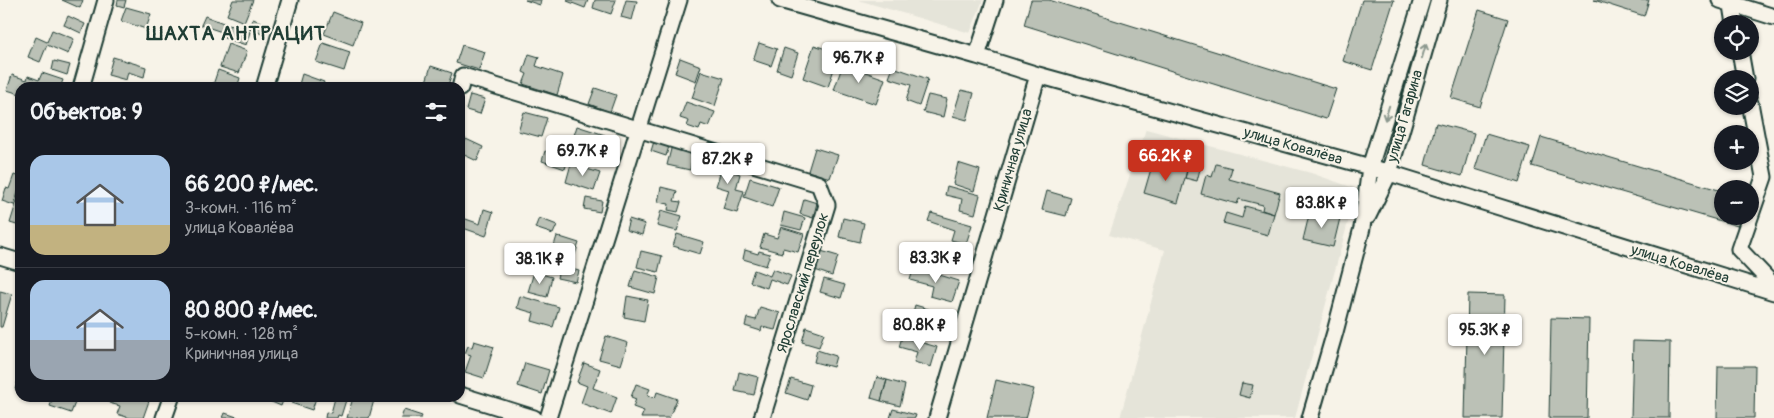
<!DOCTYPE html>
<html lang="ru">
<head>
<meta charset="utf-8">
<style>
  :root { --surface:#171b24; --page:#242831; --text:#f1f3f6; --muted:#9ea1a6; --line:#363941; --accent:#c8321e }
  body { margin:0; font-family:Pangolin,sans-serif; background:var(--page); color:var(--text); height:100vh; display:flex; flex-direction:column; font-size:19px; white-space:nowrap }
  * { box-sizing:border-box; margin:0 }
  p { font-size:16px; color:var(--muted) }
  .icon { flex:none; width:28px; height:28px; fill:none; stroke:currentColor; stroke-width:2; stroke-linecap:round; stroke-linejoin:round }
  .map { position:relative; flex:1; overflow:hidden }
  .side { position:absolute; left:15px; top:82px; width:450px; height:320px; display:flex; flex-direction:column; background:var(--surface); border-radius:15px; box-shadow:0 1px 4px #0004 }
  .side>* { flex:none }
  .controls { position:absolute; left:1714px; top:15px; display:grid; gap:10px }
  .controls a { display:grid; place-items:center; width:45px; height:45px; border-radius:50%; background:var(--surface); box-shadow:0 1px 4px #0004; font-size:25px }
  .price { position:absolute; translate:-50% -42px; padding:0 11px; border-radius:5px; background:#fff; color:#222; font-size:16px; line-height:32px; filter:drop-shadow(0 1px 2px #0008) }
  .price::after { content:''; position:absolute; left:50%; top:30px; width:15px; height:11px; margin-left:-8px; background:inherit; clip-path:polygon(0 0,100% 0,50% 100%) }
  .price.active { background:var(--accent); color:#fff }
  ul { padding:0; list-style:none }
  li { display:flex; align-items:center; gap:15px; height:125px; padding:0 15px }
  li+li { border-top:1px solid var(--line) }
  li span { display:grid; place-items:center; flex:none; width:140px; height:100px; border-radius:15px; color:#555 }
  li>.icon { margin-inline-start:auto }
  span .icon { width:60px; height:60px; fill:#fffc; stroke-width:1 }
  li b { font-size:21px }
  h2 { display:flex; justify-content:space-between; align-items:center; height:60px; padding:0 15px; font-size:21px }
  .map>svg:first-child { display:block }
</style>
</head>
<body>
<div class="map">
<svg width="1774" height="418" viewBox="0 0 1774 418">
  <rect width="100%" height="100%" fill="#f7f3e8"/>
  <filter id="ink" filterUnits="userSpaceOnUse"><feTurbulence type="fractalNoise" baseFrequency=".02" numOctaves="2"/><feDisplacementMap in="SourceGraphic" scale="10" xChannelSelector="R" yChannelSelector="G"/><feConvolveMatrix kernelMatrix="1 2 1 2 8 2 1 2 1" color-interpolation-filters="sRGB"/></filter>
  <g filter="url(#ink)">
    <path fill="#e5e4d9" d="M858,0H983L970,33Z
      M1146,129L1311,173L1357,189L1295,418H1120L1165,250L1109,235Z"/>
    <path fill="#bbc1b6" stroke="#1f3d34" d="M62,0H83L80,8Z
      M118,0H126L124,7L117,5Z
      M233,0H253L244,22L227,15Z
      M525,0H541L540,5Z
      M568,0H588L585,8L567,1Z
      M595,0H616L611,14L593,8Z
      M626,0L637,1L632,20L621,17Z
      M1031,0H1049L1336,89L1326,119L1024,25Z
      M1362,0H1394L1372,70L1343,61Z
      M1594,0H1649L1644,16Z
      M126,7L151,14L146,29L121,21Z
      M1479,10L1508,19L1480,107L1451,98Z
      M333,12L361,23L353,45L324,34Z
      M68,16L85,24L81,33L64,25Z
      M205,16L226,24L222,32L201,25Z
      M253,19L269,25L265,35L249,29Z
      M229,25L250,32L246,45L224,38Z
      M52,30L74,39L68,54L47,45L40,62L28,57L36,37L47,42Z
      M323,43L350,52L344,71L316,62Z
      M759,43L777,49L771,66L753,60Z
      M228,44L247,51L239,73L220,67Z
      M462,45L485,52L479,70L456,63Z
      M814,45L829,50L825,59L836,63L828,87L803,78Z
      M784,48L798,53L791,75L777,70Z
      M529,54L539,57L536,66L563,75L557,95L523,84L527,74L523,72Z
      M113,57L146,67L144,77L128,72L126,80L108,75Z
      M680,58L701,66L696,81L675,73Z
      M54,61L70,65L67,75L52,70Z
      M843,64L885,79L876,104L834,90Z
      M431,66L452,73L447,88H424Z
      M893,67L928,79L919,106L906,101L911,85L889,78Z
      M218,70L240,78L237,88H212Z
      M701,71L724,78L715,106L692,98Z
      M42,73L63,80L60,88H20V94L7,90L12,75L27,80L28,76L39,80Z
      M302,74L324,82L322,88H298Z
      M595,88L616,95L610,112L589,104Z
      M961,90L974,93L967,120L953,116Z
      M470,95L485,99L480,114L466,110Z
      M928,95L947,99L943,117L923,112Z
      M686,102L715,112L709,127L701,124L699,130L687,126L689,121L680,118Z
      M524,112L547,118L541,137L518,131Z
      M1436,123L1474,133L1462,176L1425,165Z
      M577,126L605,135L598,157L570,148Z
      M1486,134L1530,147L1519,183L1475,169Z
      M1541,137L1722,191V216H1745L1741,227L1532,166Z
      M655,138L670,143L666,156L651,151Z
      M466,139L483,147L477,161L460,153Z
      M672,145L694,150L690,170L667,165Z
      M815,148L838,155L830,178L808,171Z
      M545,151L568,159L565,169L542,161Z
      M713,156L724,159L721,168L740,174L736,189L744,191L737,213L723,209L729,190L716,186L720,174L709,170Z
      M1190,158L1202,161L1197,181L1185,178Z
      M1153,162L1187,171L1178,203L1144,193Z
      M958,163L980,170L974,191L953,184Z
      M571,164L600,173L594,191L566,182Z
      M1216,164L1232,168L1229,179L1280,193L1274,214L1262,210L1263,205L1239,199L1237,204L1201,194L1206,175L1212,177Z
      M14,175L20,177V186L14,205L2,201L6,188L9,189Z
      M750,178L779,187L772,207L744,197Z
      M947,186L980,195L975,214L960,210L962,199L945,195Z
      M661,187L677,191L674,201L681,202L678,212L668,210L669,204L658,202Z
      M20,191V226L10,223Z
      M1047,191L1071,198L1066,216L1042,210Z
      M586,198L602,201L600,212L584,209Z
      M804,199L817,203L813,218L800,214Z
      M1245,206L1274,214L1268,235L1223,223L1226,213L1242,218Z
      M484,209L493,212L486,236L460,227V217L480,224Z
      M661,210L682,216L677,231L657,226Z
      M1310,211L1340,218L1333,247L1303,240Z
      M784,212L805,218L801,230L781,225Z
      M931,213L972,225L966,244L951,240L954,230L928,221Z
      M539,218L557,225L553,234L535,228Z
      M843,218L864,223L860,242L839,237Z
      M629,219L645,224L642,235L626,230Z
      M781,227L804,234L798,252L783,248L782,253L760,247L764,234L777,238Z
      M677,234L704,242L700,254L673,246Z
      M557,236L579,243L573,260L560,256L558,262L542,256L545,246L553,249Z
      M948,249L966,255L960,271L943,265Z
      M745,250L758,254L759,251L770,254L766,266L743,259Z
      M641,251L662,256L658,272L637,267Z
      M821,251L838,256L832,276L815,270Z
      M560,266L579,271L576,282L557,278Z
      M914,267L959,281L952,302L930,296L932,286L910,280Z
      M773,269L791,276L787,285L770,279L767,288L750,282L754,270L770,276Z
      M635,270L659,277L655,294L630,287Z
      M534,272L552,277L547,297L528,292Z
      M824,279L845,285L841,298L820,292Z
      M0,291L12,294L2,327H0Z
      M1468,294L1505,295L1502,418H1465Z
      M520,296L559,307L553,327L532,321L534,313L517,308Z
      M627,296L648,300L644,321L624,317Z
      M915,305L948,315L943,334L925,330L928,320L912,316Z
      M760,307L780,313L775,330L762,327L761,331L745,326L747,318L756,320Z
      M1551,318L1589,319L1587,418H1549Z
      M806,327L824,333L819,347L802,342Z
      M606,336L628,343L621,365L599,359Z
      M902,337L937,347L931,367L914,362L917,352L899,347Z
      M474,341L494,347L484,378L465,372L471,355L465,353L468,346L472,347Z
      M1633,341L1670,342L1669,418H1631Z
      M817,350L836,356L833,367L814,362Z
      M525,363L549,370L542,394L518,386Z
      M584,363L600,369L593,388L617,397L611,414L581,403L587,386L577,382Z
      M1718,366H1755L1754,418H1717Z
      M739,372L758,377L754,395L735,391Z
      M877,377L887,380L881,401L871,398Z
      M19,378H20V392L15,389Z
      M791,379L811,385L807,400L786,393Z
      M887,380L905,385L900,406L881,401Z
      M996,380L1034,389L1026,418H987Z
      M1242,383L1253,385L1250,398L1239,395Z
      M636,384L650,389L647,395L655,398L657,392L677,399L669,418H641L644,411L633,407L636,399L631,397Z
      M53,398H68L76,400L71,413L50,406Z
      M111,398H138L149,401L143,418H130L117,414L120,406L109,403Z
      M268,398H284L281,406L267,400Z
      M293,398H316L312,410L291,403Z
      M335,398L346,400L341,416L338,415L337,418H325L326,412L331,413Z
      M353,398H364L374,400L369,418H347Z
      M893,409L916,415L915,418H890Z
      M404,410L422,416L421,418H401Z
      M225,413L240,418H223Z"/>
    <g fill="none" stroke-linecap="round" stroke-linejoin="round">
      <defs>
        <path id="minor" d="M780,0L977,56L1038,75L1370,167L1774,292
          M1720,0L1774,17
          M1732,5L1735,24
          M1740,51L1745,79
          M977,56L995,0
          M81,88L106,0
          M264,88L290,0
          M460,88L463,76L819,184L827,205L762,418
          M1750,103L1764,177L1739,249L1774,286
          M1368,216L1389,173L1439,0
          M0,256L20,262
          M460,395L534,418
          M164,418L171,398
          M548,418L679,0
          M937,418L1038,75
          M1310,418L1335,332L1362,228L1370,167L1422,0"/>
      </defs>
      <use href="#minor" stroke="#1f3d34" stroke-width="19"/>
      <use href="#minor" stroke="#f7f3e8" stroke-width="15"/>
    </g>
    <defs><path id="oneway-shaft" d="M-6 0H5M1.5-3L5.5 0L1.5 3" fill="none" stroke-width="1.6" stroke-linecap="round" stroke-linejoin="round" transform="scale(1.25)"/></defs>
    <g stroke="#8b988e">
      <use href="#oneway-shaft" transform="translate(1424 51) rotate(-74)"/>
      <use href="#oneway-shaft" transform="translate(1387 113) rotate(107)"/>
    </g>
  </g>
  <g text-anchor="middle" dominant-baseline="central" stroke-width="4" stroke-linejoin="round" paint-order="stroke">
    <g font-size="15" fill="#1f3d34" stroke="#f7f3e8">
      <text transform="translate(1405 116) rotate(-74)">улица Гагарина</text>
      <text transform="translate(1293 146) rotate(16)">улица Ковалёва</text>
      <text transform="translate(1013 160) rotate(-74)">Криничная улица</text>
      <text transform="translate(1680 264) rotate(17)">улица Ковалёва</text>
      <text transform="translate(803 283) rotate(-73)">Ярославский переулок</text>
    </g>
    <g font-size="20" font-weight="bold" letter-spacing="1" fill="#1f3d34" stroke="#f7f3e8">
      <text x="236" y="33">ШАХТА АНТРАЦИТ</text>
    </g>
  </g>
</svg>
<div class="controls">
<a><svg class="icon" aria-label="locate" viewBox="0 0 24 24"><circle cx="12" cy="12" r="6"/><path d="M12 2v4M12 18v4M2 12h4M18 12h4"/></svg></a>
<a><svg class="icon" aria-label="layers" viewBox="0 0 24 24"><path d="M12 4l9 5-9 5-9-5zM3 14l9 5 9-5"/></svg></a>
<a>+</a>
<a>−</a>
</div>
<b class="price" style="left:859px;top:84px">96.7K ₽</b>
<b class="price" style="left:583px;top:177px">69.7K ₽</b>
<b class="price active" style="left:1166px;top:182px">66.2K ₽</b>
<b class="price" style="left:728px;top:185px">87.2K ₽</b>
<b class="price" style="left:1322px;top:229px">83.8K ₽</b>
<b class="price" style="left:936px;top:284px">83.3K ₽</b>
<b class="price" style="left:540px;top:285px">38.1K ₽</b>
<b class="price" style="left:920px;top:351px">80.8K ₽</b>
<b class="price" style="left:1485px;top:356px">95.3K ₽</b>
<section class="side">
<h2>Объектов: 9<svg class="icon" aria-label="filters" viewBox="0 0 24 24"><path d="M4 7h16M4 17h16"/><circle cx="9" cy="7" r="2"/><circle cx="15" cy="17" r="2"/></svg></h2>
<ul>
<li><span style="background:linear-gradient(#a9c7e8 70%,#c2b280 0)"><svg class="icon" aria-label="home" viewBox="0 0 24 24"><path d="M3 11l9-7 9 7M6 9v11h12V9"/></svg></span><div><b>66 200 ₽/мес.</b><p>3-комн. · 116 m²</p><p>улица Ковалёва</p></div></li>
<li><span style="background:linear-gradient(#a9c7e8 60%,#9aa5b1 0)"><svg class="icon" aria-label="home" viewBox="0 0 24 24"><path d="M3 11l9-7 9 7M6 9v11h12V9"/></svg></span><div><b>80 800 ₽/мес.</b><p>5-комн. · 128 m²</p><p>Криничная улица</p></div></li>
</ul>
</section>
</div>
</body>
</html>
